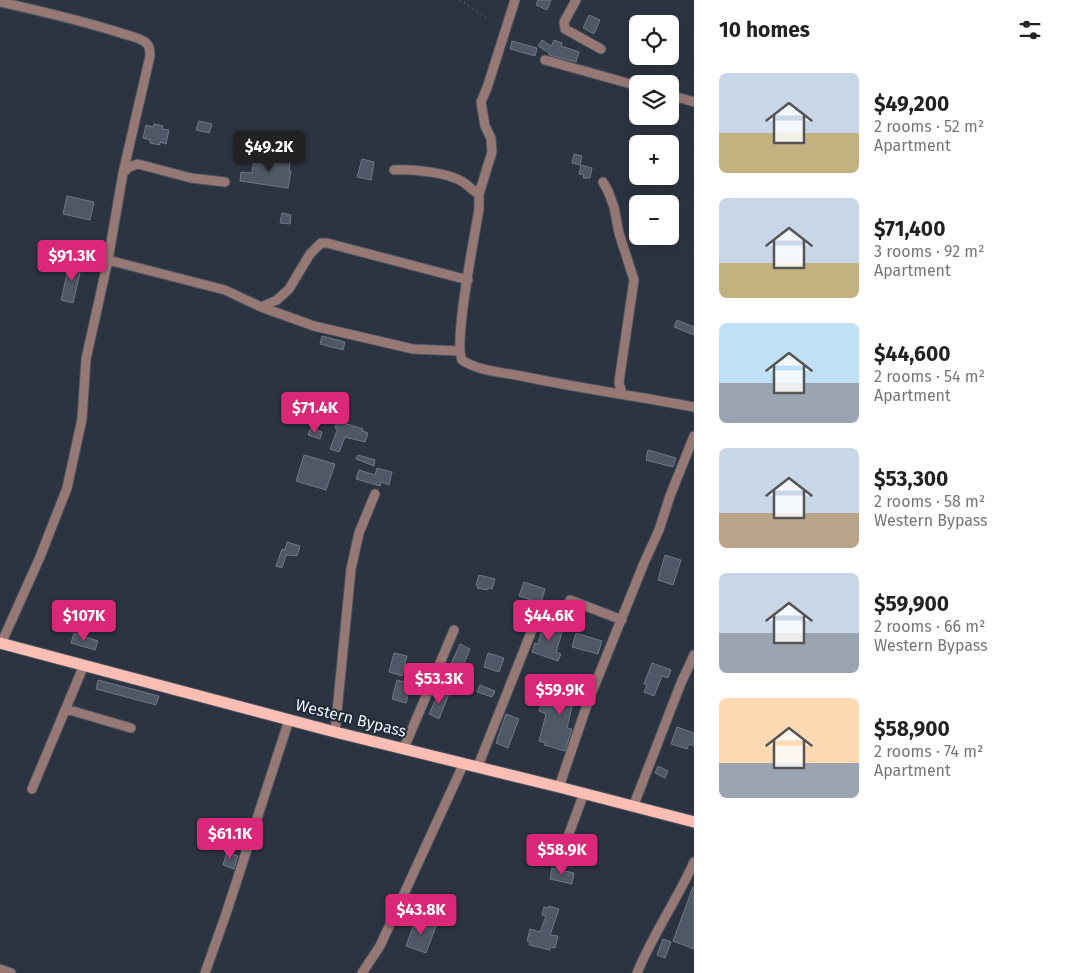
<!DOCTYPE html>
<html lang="en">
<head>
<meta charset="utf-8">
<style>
  :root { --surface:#fff; --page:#f6f6f6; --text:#222; --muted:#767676; --accent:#db2777 }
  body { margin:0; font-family:"Fira Sans",sans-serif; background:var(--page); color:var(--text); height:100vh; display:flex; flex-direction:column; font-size:19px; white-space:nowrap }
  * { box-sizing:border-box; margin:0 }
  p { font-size:16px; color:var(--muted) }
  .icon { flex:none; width:28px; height:28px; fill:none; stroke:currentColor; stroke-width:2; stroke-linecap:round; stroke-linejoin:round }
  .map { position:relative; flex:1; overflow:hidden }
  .drawer { display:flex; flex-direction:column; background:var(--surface); width:375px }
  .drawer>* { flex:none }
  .tools { position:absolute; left:629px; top:15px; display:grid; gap:10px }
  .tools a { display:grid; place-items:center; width:50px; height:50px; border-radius:8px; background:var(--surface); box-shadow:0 5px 20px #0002; font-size:25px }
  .price { position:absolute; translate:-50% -42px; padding:0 11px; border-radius:5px; background:var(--accent); color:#fff; font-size:16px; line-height:32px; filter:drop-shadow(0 1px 2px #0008) }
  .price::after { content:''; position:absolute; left:50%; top:30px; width:15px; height:11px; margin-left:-8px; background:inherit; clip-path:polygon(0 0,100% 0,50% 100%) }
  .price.current { background:#222; color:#fff }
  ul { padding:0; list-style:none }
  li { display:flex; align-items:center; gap:15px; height:125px; padding:0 25px }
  li span { display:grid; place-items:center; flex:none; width:140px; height:100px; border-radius:8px; color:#555 }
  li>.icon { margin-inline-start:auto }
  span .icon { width:60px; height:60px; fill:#fffc; stroke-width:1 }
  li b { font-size:21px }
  h2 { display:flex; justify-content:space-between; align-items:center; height:60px; padding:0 25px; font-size:21px }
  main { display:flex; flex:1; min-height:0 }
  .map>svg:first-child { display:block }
</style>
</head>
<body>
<main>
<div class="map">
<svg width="694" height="973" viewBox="0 0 694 973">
  <rect width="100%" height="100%" fill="#2c3441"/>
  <path fill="#4f5866" stroke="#6e7886" d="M538,0H551L547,10L536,5Z
    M589,15L600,20L594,34L583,28Z
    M542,40L551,46L554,40L562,43L561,46L579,52L576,62L549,55V53L538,46Z
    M512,41L537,48L535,56L510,49Z
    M199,121L212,124L209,133L196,130Z
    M154,124L163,126L162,129L169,130L166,144L160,142V145L150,143V140L143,138L146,125L153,127Z
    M574,154L582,156L580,165L572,163Z
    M268,156L290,161L289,171H291L288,188L240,181L241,172L252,173L254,158L268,160Z
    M362,159L374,162L371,180L357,177Z
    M581,165L592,168L590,178H583L584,175L579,174Z
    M67,196L94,202L90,220L63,214Z
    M282,213L291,215L290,224L280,223Z
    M70,262L82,264L73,303L61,300Z
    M677,320L694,327V335L674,327Z
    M322,336L345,342L343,350L320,344Z
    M337,421L363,429L362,431L368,433L365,442L345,437L339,452L330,449L338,428H335Z
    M311,428L322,432L320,439L308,435Z
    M648,450L676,458L673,467L646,460Z
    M304,455L335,464L326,490L296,481Z
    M358,455L375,460L374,466L356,459Z
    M377,468L392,472L389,485L381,482L380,486L356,479L359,470L375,475Z
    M287,542L300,546L297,556L286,555L282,568L276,566L282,549L285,550Z
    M665,555L681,560L673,585L658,580Z
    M479,575L495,579L492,589L487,588V590L477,588L478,586L476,585Z
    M524,582L545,589L541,603L519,596Z
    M544,623L563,629L556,652L561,654L558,661L532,652L535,643L538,644Z
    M74,633L98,641L95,650L71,643Z
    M576,633L602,641L598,654L572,647Z
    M460,644L470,649L460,673L449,668Z
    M394,653L407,656L402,676L389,672Z
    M488,653L504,658L499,672L484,667Z
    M652,663L671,670L668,678L662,676L654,696L644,692L647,685L644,684Z
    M561,677L584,684L580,697L575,696L574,698L567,728L572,729L565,751L544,745L545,743L539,741L546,714L539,711L541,705L544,706L546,702L557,707L561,692L557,691Z
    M98,680L159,696L156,705L96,689Z
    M397,680L411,684L406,703L392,699Z
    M480,685L495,691L492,697L477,692Z
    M440,690L449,694L439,719L429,714Z
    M506,714L519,719L508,748L496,743Z
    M677,727L694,733V746L689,744L687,749L671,744Z
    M658,766L668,771L665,778L655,773Z
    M227,852L238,856L234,869L223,865Z
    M552,868L574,873L572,884L550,879Z
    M693,887H694V949L673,941Z
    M549,906L559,909L550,935L558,936L555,948L550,947V950L529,945L530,942L527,941L530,929L540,932L546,916L542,915L544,907L548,908Z
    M416,919L436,926L426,953L406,946Z
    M663,939L671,942L665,958L657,955Z"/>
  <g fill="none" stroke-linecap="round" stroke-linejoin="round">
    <defs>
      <path id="minor" d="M576,0L564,22L565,29L601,49
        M0,2C41,11 83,21 124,34C130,36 140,38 145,42C150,46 150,51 150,56L123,173
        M545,60L638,86
        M670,95L694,102
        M394,170C412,169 447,172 463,182C469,186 473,191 479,194V209C475,235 453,342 462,360C478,371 502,372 521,376C578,388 636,396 694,407
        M603,182L608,191L614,207L619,233L634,280L620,375L619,383L622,393
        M479,194L492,152L491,138L485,126L481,102L487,88L515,0
        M108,260L225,290L261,307L314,326L413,349L459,351
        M261,307L277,300L289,289L310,254L321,243H327L468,280
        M570,600L622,620
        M1,644L40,557L67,488L82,419L86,359L108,260L123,173L129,167L138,164L191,178L225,182
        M66,709L131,728
        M335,732L351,569L359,533L375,494
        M404,748L454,630
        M478,766L534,625
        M559,787L588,702L644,563L659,530L670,496L694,436
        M32,789L84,665
        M633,807L681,683L694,655
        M563,850L584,793
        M0,969L11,973
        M205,973L226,914L289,720
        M362,973L380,946L464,763
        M637,973C653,934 677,900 694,862"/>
      <path id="major" d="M0,643L335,732L559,787L694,822"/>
    </defs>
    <use href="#minor" stroke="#4b535f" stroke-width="11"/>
    <use href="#major" stroke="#4b535f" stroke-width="13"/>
    <path stroke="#777f8a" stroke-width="1" stroke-dasharray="1 4" stroke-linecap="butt" d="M460,0L487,18"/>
    <use href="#minor" stroke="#967975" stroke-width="9"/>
    <use href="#major" stroke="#fabeb5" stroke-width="11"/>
  </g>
  <g text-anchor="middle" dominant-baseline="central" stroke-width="4" stroke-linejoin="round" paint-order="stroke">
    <g font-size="16" fill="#eff5fd" stroke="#222a36">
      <text transform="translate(351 718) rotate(14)">Western Bypass</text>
    </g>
  </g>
</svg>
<div class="tools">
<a><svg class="icon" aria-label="locate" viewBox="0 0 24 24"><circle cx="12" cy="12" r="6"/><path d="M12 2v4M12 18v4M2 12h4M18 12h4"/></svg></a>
<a><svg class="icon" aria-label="layers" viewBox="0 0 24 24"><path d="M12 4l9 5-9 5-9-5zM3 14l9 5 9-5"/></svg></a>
<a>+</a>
<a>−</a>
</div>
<b class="price current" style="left:269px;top:173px">$49.2K</b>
<b class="price" style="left:72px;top:282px">$91.3K</b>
<b class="price" style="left:315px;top:434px">$71.4K</b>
<b class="price" style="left:84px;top:642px">$107K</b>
<b class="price" style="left:549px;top:642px">$44.6K</b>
<b class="price" style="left:439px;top:705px">$53.3K</b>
<b class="price" style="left:560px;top:716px">$59.9K</b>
<b class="price" style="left:230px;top:860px">$61.1K</b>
<b class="price" style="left:562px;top:876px">$58.9K</b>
<b class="price" style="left:421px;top:936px">$43.8K</b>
</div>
<section class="drawer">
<h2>10 homes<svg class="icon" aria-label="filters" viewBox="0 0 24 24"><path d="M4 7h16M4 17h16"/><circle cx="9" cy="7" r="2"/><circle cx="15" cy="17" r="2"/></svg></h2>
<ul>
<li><span style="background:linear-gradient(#c9d6e8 60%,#c2b280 0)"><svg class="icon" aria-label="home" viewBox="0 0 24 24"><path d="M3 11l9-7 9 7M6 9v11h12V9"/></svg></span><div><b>$49,200</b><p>2 rooms · 52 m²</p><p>Apartment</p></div></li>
<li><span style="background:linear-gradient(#c9d6e8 65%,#c2b280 0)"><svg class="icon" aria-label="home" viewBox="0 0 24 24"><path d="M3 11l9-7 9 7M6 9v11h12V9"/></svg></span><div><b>$71,400</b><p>3 rooms · 92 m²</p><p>Apartment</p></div></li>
<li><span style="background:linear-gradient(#bfe0f5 60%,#9aa5b1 0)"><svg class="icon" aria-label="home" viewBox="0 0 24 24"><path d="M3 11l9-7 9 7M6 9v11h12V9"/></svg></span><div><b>$44,600</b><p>2 rooms · 54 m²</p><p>Apartment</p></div></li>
<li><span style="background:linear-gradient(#c9d6e8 65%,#b9a48a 0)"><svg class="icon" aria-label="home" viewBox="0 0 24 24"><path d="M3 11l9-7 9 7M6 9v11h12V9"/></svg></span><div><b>$53,300</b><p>2 rooms · 58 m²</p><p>Western Bypass</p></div></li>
<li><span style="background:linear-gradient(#c9d6e8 60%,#9aa5b1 0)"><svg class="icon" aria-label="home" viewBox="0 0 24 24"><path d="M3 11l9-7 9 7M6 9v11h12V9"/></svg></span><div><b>$59,900</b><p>2 rooms · 66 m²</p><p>Western Bypass</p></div></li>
<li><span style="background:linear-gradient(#ffd9b3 65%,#9aa5b1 0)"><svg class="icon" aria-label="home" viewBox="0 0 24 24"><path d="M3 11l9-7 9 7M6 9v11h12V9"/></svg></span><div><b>$58,900</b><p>2 rooms · 74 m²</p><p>Apartment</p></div></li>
</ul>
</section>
</main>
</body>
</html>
